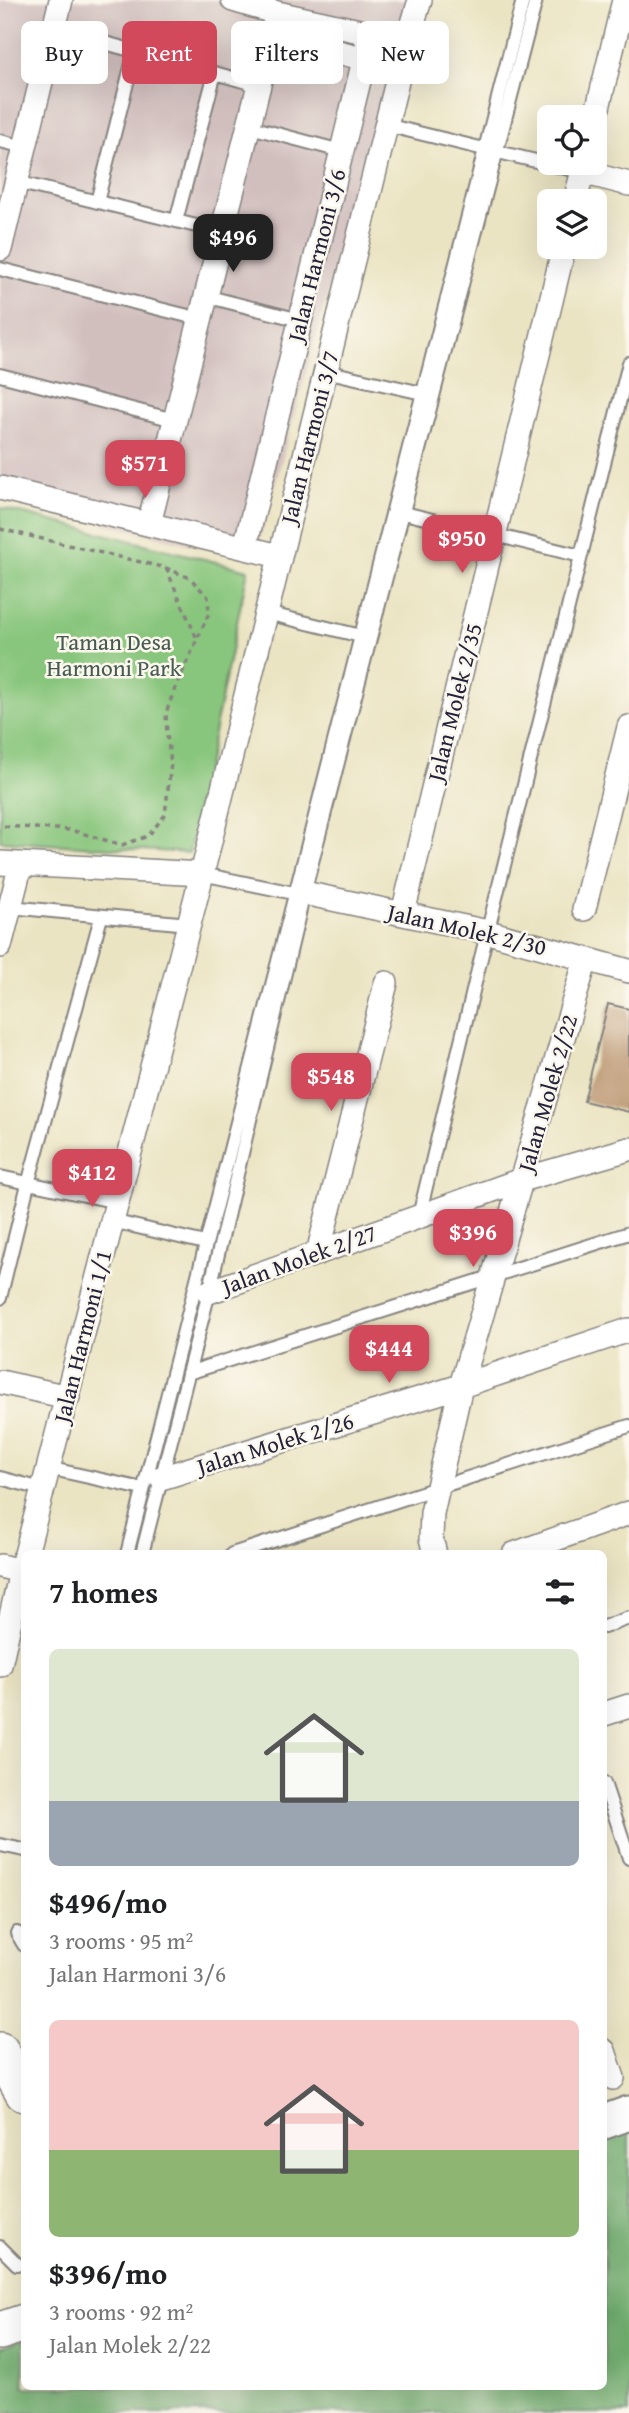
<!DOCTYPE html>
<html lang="en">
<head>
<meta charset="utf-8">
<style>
  :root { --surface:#fff; --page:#f2f2f2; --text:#202124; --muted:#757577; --accent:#d1495b }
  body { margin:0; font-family:"Gentium Book Plus",serif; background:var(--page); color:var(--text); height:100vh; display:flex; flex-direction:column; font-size:26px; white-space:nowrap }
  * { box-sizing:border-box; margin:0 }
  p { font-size:23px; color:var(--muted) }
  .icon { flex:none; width:38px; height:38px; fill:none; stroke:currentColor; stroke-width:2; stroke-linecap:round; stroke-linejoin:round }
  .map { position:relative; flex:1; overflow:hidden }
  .sheet { position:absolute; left:21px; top:1550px; width:586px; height:840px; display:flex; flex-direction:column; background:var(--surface); border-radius:10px; box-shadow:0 7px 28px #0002 }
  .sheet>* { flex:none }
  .guide { position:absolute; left:21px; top:21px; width:588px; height:63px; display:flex; gap:14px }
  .controls { position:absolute; left:537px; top:105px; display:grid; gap:14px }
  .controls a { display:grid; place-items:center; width:70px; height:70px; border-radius:10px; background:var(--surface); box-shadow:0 7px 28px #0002; font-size:35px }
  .price { position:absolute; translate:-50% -60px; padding:0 16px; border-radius:14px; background:var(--accent); color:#fff; font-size:23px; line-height:46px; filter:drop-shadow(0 2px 4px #0008) }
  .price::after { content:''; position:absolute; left:50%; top:42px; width:21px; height:16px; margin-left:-10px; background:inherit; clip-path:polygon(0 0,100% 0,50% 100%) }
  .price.current { background:#222; color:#fff }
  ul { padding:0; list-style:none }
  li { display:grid; align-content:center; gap:14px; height:371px; padding:0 28px }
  li span { display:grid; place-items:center; height:217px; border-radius:10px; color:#555 }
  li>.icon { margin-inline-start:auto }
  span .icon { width:126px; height:126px; fill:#fffc; stroke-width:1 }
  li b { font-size:30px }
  h2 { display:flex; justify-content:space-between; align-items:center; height:84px; padding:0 28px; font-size:30px }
  .pill { padding:0 24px; border-radius:10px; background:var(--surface); box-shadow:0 7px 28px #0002; font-size:24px; line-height:63px }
  .pill.current { background:var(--accent); color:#fff }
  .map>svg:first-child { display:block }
</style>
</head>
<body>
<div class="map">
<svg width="629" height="2413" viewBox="0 0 629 2413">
  <rect width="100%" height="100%" fill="#fbf7ec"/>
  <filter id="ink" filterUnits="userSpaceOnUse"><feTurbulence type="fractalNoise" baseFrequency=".0143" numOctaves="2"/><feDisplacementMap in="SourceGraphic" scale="14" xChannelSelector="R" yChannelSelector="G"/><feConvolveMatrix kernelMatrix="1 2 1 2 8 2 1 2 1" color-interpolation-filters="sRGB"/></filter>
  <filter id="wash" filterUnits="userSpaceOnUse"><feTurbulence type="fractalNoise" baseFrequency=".00686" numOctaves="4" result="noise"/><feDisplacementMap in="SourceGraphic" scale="28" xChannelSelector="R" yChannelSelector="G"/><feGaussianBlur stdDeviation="1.57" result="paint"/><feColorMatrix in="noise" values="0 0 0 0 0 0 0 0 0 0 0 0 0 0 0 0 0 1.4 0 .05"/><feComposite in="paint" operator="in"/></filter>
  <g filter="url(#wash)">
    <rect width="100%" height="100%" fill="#ebe4c3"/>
    <path fill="#d1bfbe" d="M0,0H410L254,560L0,499Z"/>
    <path fill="#89c67d" stroke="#56745c" stroke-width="2" d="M0,508L248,570L189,853L0,841Z"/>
    <path fill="#6eab6c" stroke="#486654" stroke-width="2" d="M629,2129V2413H0V2348L24,2339V2387H604V2138Z"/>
    <g id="blocks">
      <path fill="#c3a280" d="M608,1004L629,1009V1112L584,1101Z"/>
    </g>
  </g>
  <g filter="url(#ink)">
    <use href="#blocks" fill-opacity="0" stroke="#86837f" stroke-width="2"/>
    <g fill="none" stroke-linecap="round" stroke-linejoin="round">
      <defs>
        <path id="lane" d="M54,29L258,85
          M386,125L484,149
          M247,126L341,151
          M0,141L25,147
          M498,152L582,172
          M16,182L221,232
          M97,202L135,51
          M176,221L215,73
          M0,269L200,319
          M205,296L300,320
          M325,371L422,393
          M0,375L174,420
          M404,513L581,556
          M266,613L361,636
          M202,874L294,893
          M10,907L189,924
          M0,1177L117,1202
          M419,1216L479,966L629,363
          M112,1221L205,1243
          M0,1298L28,1184L101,917
          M188,1373L629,1233
          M48,1468L143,1489
          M0,1478L42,1489
          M127,1554L523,0
          M142,1554L209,1292L304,893L536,0
          M232,1554L629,1426
          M604,1627L629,1618
          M604,1783L629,1858
          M0,1845L24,1850
          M17,1933L24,1945
          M0,2247L17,2264"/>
        <path id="street" d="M233,0L277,13L364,32L368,44L245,547
          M270,35L366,59
          M595,120L624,0
          M582,172L629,184
          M575,201L585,163
          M0,249L61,0
          M0,488L279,556
          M149,524L277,13
          M0,863L202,874
          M304,893L488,932L629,971
          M584,909L629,727
          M403,913L564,247
          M0,946L21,864
          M318,1253L386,983
          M209,1292L521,1180L629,1149
          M0,1382L68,1397
          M161,1478L461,1386L629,1330
          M26,1554L202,874L404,53L420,0
          M435,1554L431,1538L432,1513L461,1386L586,959
          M514,1554L629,1513
          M0,1566L21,1571
          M0,1665L24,1558
          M604,1714L629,1706
          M604,2051L613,2078"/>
        <path id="secondary" d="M604,2122L629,2113"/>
        <path id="primary" d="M0,2051L24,2093
          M0,2331L24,2323"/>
      </defs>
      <use href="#lane" stroke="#86837f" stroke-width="16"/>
      <use href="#street" stroke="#86837f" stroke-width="26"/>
      <use href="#secondary" stroke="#86837f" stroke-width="37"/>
      <use href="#primary" stroke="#86837f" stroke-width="40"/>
      <path stroke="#86837f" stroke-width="3.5" stroke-dasharray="5 5" stroke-linecap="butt" d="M0,529L166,568L190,578L208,597L209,613L174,691L166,713L167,735L171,763L165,815L148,836L122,845L71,830L0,826
        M166,568L197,639"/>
      <use href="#lane" stroke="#fff" stroke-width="12"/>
      <use href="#street" stroke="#fff" stroke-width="23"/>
      <use href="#secondary" stroke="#fff" stroke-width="33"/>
      <use href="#primary" stroke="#fff" stroke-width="37"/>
    </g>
  </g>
  <g text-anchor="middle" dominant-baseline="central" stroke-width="5" stroke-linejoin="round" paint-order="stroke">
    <g font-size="23" fill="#22223b" stroke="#fbf7ec">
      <text transform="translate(316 255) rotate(-76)">Jalan Harmoni 3/6</text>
      <text transform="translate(309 437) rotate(-76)">Jalan Harmoni 3/7</text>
      <text transform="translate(454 702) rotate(-76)">Jalan Molek 2/35</text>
      <text transform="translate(467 929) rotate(13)">Jalan Molek 2/30</text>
      <text transform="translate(547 1093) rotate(-74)">Jalan Molek 2/22</text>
      <text transform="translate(299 1259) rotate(-20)">Jalan Molek 2/27</text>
      <text transform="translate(82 1336) rotate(-76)">Jalan Harmoni 1/1</text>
      <text transform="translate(275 1443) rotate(-17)">Jalan Molek 2/26</text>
    </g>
    <g font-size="23" fill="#465b52" stroke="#fbf7ec">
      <text x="114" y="641">Taman Desa<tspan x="114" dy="26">Harmoni Park</tspan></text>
    </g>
  </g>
</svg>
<div class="controls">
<a><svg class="icon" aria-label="locate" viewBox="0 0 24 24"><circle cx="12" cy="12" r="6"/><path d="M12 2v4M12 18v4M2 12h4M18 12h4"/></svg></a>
<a><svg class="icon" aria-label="layers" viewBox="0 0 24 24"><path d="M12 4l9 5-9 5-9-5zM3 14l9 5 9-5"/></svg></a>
</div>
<b class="price current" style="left:233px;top:274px">$496</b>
<b class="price" style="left:145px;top:500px">$571</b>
<b class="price" style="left:462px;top:575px">$950</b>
<b class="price" style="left:331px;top:1113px">$548</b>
<b class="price" style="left:92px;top:1209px">$412</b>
<b class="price" style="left:473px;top:1269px">$396</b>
<b class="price" style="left:389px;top:1385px">$444</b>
<div class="guide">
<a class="pill">Buy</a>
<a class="pill current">Rent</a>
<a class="pill">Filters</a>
<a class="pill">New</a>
</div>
<section class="sheet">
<h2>7 homes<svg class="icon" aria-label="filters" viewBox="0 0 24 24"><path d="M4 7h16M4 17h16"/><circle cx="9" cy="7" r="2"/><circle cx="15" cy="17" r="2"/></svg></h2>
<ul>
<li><span style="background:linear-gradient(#dfe7d0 70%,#9aa5b1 0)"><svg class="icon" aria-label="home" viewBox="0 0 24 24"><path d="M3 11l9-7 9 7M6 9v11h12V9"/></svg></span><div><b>$496/mo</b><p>3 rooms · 95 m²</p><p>Jalan Harmoni 3/6</p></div></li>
<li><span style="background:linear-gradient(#f6c9c9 60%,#8fb573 0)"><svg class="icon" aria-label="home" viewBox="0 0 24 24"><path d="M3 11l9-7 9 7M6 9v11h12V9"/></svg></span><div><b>$396/mo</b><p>3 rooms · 92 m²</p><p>Jalan Molek 2/22</p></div></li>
</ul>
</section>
</div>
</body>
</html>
